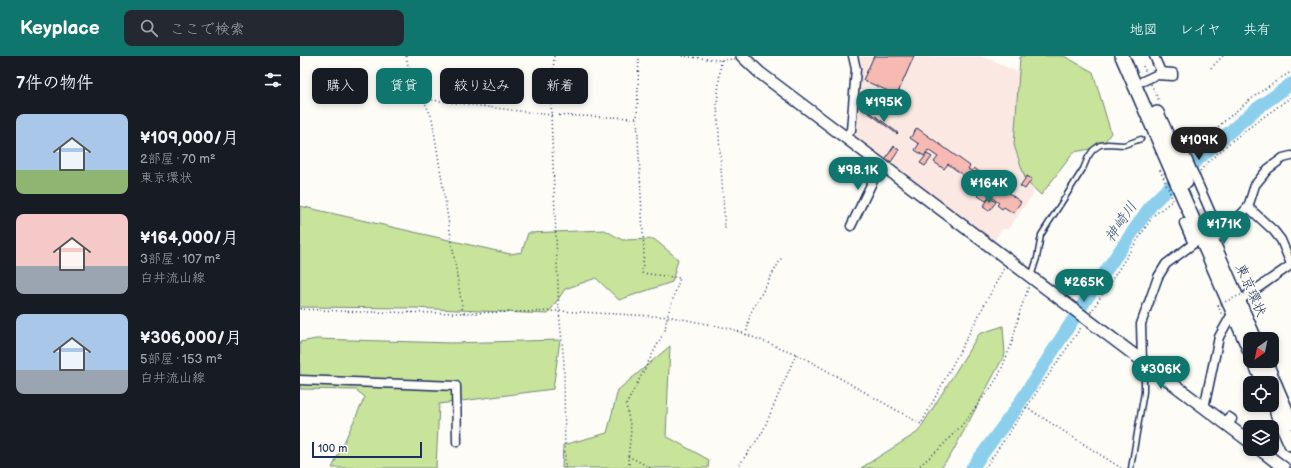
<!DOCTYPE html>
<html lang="ja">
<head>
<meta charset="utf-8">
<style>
  :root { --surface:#171b24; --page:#242831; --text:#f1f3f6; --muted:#9ea1a6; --accent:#0f766e }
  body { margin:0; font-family:"Balsamiq Sans","Klee One",sans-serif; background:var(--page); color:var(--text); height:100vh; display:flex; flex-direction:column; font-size:15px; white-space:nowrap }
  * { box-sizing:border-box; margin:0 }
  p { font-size:13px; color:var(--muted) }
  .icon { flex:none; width:22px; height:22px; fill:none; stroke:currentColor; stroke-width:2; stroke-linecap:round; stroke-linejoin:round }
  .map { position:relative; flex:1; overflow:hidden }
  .drawer { display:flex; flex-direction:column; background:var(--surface); width:300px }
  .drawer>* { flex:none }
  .guide { position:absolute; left:12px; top:12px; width:380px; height:36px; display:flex; gap:8px }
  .needle { width:26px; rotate:213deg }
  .tools { position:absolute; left:943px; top:276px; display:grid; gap:8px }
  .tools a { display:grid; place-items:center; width:36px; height:36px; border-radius:8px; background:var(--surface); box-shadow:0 2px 6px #0003; font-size:20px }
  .scale { position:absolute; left:12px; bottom:10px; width:110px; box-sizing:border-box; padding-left:4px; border:2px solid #1b2f5e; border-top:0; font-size:11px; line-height:14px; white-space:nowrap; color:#1b2f5e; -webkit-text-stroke:3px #fdfcf7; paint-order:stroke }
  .price { position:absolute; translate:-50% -34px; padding:0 9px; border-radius:14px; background:var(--accent); color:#fff; font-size:13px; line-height:26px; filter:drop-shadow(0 1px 2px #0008) }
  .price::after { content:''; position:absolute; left:50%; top:24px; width:12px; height:9px; margin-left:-6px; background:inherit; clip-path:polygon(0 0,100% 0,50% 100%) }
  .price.current { background:#222; color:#fff }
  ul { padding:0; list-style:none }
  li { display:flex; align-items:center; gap:12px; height:100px; padding:0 16px }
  li span { display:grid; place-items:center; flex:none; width:112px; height:80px; border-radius:8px; color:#555 }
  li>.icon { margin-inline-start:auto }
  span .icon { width:48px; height:48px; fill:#fffc; stroke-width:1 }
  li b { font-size:17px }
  h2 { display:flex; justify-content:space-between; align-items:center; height:48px; padding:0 16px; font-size:17px }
  .tag { padding:0 14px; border-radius:8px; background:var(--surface); box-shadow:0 2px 6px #0003; font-size:14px; line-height:36px }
  .tag.current { background:var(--accent); color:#fff }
  header { display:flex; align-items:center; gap:24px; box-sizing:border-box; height:56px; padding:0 20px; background:var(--accent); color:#fff }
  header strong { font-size:19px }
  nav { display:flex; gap:22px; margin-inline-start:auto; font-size:14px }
  .search { width:280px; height:36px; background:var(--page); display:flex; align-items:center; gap:10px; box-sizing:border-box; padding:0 14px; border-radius:8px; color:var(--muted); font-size:15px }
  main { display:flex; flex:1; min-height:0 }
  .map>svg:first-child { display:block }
</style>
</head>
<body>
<header>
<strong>Keyplace</strong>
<div class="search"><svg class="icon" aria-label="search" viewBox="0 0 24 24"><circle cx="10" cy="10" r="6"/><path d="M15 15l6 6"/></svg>ここで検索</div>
<nav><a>地図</a><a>レイヤ</a><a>共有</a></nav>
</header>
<main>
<section class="drawer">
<h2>7件の物件<svg class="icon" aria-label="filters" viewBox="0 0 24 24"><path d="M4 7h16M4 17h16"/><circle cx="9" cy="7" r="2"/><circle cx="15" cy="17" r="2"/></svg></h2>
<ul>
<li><span style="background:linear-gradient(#a9c7e8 70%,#8fb573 0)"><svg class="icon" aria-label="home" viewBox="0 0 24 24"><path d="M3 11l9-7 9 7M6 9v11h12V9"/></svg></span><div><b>¥109,000/月</b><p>2部屋 · 70 m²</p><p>東京環状</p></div></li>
<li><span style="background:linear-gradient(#f6c9c9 65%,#9aa5b1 0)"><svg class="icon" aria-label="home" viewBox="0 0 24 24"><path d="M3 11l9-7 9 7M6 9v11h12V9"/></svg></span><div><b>¥164,000/月</b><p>3部屋 · 107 m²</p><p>白井流山線</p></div></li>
<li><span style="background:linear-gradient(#a9c7e8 70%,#9aa5b1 0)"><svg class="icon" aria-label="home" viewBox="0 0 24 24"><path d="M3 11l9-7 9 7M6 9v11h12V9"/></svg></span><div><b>¥306,000/月</b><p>5部屋 · 153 m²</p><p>白井流山線</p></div></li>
</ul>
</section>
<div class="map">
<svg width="991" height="412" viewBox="0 0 991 412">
  <rect width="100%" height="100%" fill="#fdfcf7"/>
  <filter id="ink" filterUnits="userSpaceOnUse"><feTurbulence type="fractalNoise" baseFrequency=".025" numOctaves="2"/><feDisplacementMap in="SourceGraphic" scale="8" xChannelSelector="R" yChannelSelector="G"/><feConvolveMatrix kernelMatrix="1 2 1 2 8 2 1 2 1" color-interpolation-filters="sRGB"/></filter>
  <g filter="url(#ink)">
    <path fill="#fbe8e2" d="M557,0H681L739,25L733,139L708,173H702L693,186L551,80Z"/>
    <path fill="#c8e39a" stroke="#72897c" d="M723,0H764L793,16L811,77L801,91L774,96L741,139L726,125L714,89L720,1Z
      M0,150L210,198L222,196L228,177L305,174L322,184L354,183L378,203L372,226L319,244L296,222L265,233L248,258L113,252L0,251Z
      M703,270L705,298L652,397L642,411L639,412H561L618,376L679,278Z
      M16,283L151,287L260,284L253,333L139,348L136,412H32L65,341L56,334L0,333V286Z
      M370,290L366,380L409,404L408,412H262L263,389L307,377L318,334Z"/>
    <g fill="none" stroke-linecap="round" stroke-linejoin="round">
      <path stroke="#8ccfed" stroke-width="13" d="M672,412L715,354L787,242L852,148L896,105L955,54L991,28"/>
    </g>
    <path fill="#f6bab2" stroke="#1b2f5e" d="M574,0H614L597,39L563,24Z
      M570,56L598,77L597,78L569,57Z
      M617,72L670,110L668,113L672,115L674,112L721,146L713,157L704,151L702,153L697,149L699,147L690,140L686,145L678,140L682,134L678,131L676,135L672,133L671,135L663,129L667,122L648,108L644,113L634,106L638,101L628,94L624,100L615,94L619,88L610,82Z
      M594,90L599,94L591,106L586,102Z
      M627,98L632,101L625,110L620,107Z
      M727,120L732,123L725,133L720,130Z
      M689,142L696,146L689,155L683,151Z"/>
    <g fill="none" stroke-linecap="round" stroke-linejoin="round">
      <path stroke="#d0d3d8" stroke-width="8" stroke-dasharray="8 4" stroke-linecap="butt" d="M889,165L909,153"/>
      <defs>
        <path id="service" d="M731,221L737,202L741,179L783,113L788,101L793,94L800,89L808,88L824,89L841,83
          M831,412L844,336V309"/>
        <path id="minor" d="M843,25L856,19L873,20V17L861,16L854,0
          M545,82L551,74L556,13L553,0
          M885,98L921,180L948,151L955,129L968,113L983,102L991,100
          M948,151L974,175L981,184L991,208
          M551,170L581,108
          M842,305L841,268L858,221L866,208L893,188L884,167
          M0,324L156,330L157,386
          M904,352L919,281L933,256L939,245L991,209
          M925,367L929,361L932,363L928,369"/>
        <path id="secondary" d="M442,0L460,17L950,386
          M959,393L984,412"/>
        <path id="trunk" d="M822,0L950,295
          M857,57L878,104L886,126
          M910,180L955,283
          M954,305L964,327
          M965,305L991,366
          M977,357L991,388"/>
      </defs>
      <use href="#service" stroke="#1b2f5e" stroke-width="7"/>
      <use href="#minor" stroke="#1b2f5e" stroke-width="11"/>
      <use href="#secondary" stroke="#1b2f5e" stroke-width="14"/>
      <use href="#trunk" stroke="#1b2f5e" stroke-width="16"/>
      <path stroke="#1b2f5e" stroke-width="1.5" stroke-dasharray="1 3" stroke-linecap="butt" d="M106,0L108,9L132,62L163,257
        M254,0L251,59L259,255L264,307L265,412
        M382,0L418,4L435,3
        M421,4L417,48L425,173
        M843,10L846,16
        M911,12L923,0
        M851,28L860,47
        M124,43L251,59L337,62L339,0
        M891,94L896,91C925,64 956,36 991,16
        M860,114L873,144
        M900,115C926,86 960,64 991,41
        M918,249L922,260
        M0,253L61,256L163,257L259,255L372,261L432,273L499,299L621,368L704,212
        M791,256L853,160L873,144
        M446,279L450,258L482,201
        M726,351L821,412
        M328,400L351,412
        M330,412L328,403L331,374L326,349L365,274L367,261L380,222L342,217L344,196L337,62
        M437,412L462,377L496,298
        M617,412L638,394L662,369L692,330L699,319L712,287L720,255L729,230
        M685,412L782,270"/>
      <use href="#service" stroke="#fdfcf7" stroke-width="4"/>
      <use href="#minor" stroke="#fdfcf7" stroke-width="8"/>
      <use href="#secondary" stroke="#fdfcf7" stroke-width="11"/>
      <use href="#trunk" stroke="#fdfcf7" stroke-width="13"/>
      <path stroke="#1b2f5e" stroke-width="1.5" stroke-dasharray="1 3" stroke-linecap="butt" d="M918,249L945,237"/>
    </g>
  </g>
  <g text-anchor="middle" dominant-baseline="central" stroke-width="3" stroke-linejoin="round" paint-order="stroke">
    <g font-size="14" fill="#1b2f5e" stroke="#fdfcf7">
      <text transform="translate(951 234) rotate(66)">東京環状</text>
    </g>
    <g font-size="15" font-style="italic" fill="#375782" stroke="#fdfcf7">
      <text transform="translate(821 166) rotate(-56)">神崎川</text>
    </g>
  </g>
</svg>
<div class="tools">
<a><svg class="needle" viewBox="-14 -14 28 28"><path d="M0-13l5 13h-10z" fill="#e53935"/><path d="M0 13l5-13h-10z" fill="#9ea1a6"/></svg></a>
<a><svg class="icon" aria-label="locate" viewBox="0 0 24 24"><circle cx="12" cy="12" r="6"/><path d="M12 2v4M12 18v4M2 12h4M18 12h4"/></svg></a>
<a><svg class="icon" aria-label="layers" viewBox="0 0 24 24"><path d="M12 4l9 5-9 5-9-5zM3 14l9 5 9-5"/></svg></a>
</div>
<div class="scale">100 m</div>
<b class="price" style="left:584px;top:67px">¥195K</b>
<b class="price current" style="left:899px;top:105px">¥109K</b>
<b class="price" style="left:558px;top:135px">¥98.1K</b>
<b class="price" style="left:689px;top:148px">¥164K</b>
<b class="price" style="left:924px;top:189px">¥171K</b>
<b class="price" style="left:784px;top:247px">¥265K</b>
<b class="price" style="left:861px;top:334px">¥306K</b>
<div class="guide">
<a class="tag">購入</a>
<a class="tag current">賃貸</a>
<a class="tag">絞り込み</a>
<a class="tag">新着</a>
</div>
</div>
</main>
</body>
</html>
